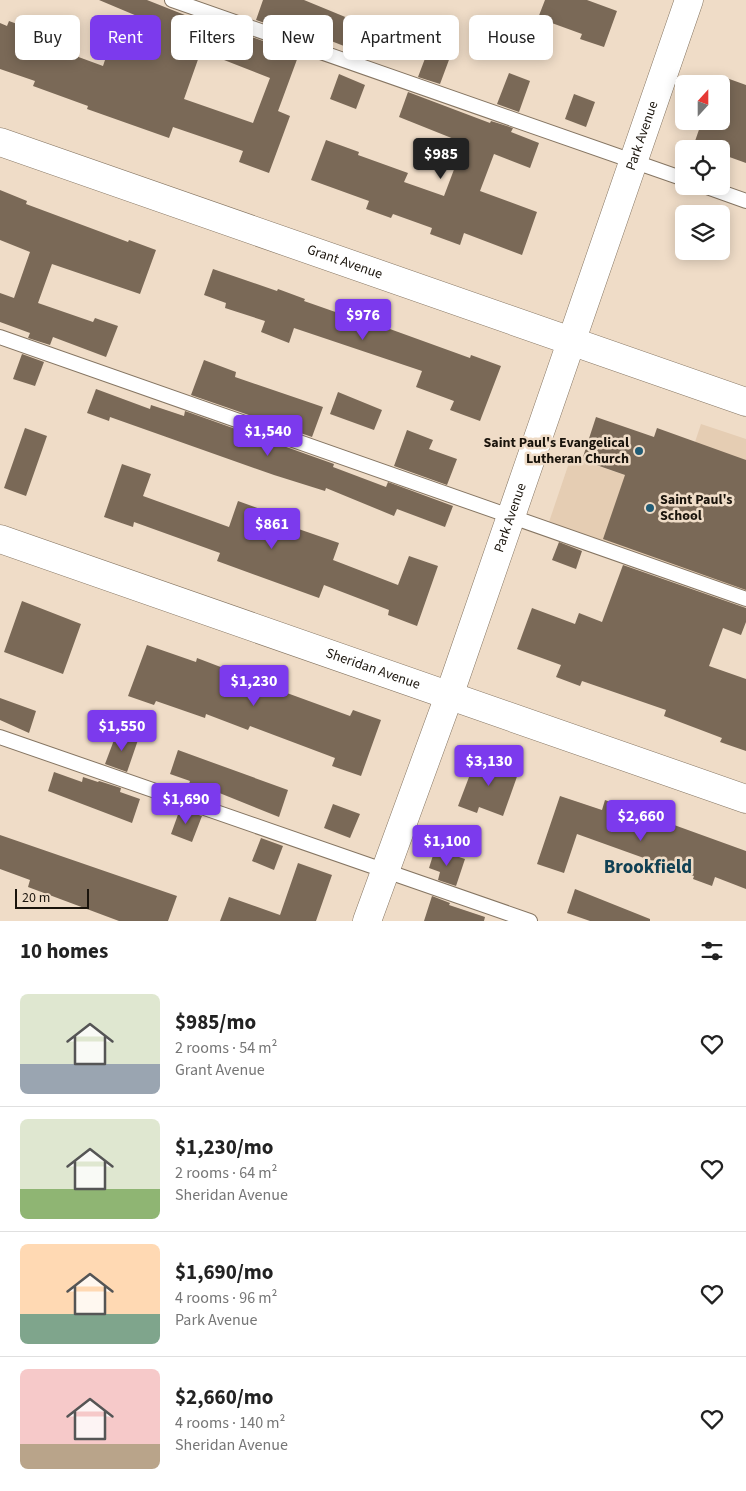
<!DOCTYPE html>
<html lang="en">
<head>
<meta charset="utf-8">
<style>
  :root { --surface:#fff; --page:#f2f2f2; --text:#222; --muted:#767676; --line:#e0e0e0; --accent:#7c3aed }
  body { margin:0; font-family:"Source Sans 3",sans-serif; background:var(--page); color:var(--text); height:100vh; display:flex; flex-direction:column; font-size:19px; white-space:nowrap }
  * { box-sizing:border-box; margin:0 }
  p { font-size:16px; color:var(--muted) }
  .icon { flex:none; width:28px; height:28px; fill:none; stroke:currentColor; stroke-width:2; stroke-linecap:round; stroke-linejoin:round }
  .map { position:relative; height:921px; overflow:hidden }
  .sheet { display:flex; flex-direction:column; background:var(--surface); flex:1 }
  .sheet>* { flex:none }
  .top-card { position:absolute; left:15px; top:15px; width:716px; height:45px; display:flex; gap:10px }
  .needle { width:32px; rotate:21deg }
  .fabs { position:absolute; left:675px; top:75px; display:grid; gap:10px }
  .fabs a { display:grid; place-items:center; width:55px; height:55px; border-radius:8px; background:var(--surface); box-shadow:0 2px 12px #0003; font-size:25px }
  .scale { position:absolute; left:15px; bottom:12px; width:74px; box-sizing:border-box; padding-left:5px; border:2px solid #1a140c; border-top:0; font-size:14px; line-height:18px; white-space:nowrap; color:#1a140c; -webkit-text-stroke:4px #efdcc7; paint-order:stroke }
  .price { position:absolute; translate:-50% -42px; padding:0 11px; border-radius:5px; background:var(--accent); color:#fff; font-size:16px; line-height:32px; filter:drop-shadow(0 1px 2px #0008) }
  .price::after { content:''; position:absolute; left:50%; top:30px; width:15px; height:11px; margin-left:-8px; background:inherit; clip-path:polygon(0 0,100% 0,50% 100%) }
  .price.current { background:#222; color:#fff }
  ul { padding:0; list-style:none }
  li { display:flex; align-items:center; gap:15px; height:125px; padding:0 20px }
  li+li { border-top:1px solid var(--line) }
  li span { display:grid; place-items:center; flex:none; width:140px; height:100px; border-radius:8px; color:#555 }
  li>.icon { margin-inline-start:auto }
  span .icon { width:60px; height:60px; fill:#fffc; stroke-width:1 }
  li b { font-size:21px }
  h2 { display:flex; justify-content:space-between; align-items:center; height:60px; padding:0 20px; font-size:21px }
  .chip { padding:0 18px; border-radius:8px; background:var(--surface); box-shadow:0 2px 12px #0003; font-size:18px; line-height:45px }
  .chip.current { background:var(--accent); color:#fff }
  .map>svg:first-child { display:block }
</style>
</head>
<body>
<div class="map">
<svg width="746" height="921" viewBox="0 0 746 921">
  <rect width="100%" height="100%" fill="#efdcc7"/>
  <path fill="#e5cdb3" d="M701,424L746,439V591L549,522L571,457L678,493Z"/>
  <path fill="#7a6957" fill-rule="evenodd" d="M99,0H147L248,40L249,36L299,54L278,111L290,116L269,173L239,162L243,151L173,127L169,138L87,109L88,106L33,86L35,81L0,69V23L7,26L9,21L28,28L24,37L103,66L108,51L122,57L137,16ZM201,51L270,78L253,123L184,99Z
    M263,0H304L372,28L362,53L308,32L306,37L256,20Z
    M545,0H587L617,11L604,47L580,39L582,34L538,18Z
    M435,32L456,41L440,84L418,77Z
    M509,73L530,81L519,112L497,104Z
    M339,74L365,85L356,109L330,99Z
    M721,76L746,85V163L721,154V149H707L694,144L702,121H721Z
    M408,92L490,123L491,121L513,128L511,132L539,143L530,168L494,154L480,191L537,212L522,255L464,233L460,245L430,234L432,228L393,214L391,218L366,209L369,201L311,180L326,140L359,152L358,155L408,173L404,182L444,196L464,143L399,117Z
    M574,94L595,102L586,127L565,119Z
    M0,190L27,201L26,204L128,242L129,240L156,250L140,294L52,264L38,303L93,322L95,318L118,326L106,357L53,337L50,345L28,338L30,333L0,322V293L14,298L30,252L0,240Z
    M213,269L277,291L278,289L305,299L304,301L364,322L365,320L470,358L471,355L501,366L480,421L450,410L454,401L416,387L422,371L294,328L289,343L261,332L265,321L225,308L226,303L204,295Z
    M22,354L44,362L35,386L13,379Z
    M204,360L236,372L235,377L323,407L312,437L191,395Z
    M96,389L150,409L151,405L184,416L185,411L334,464L333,467L386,487L388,482L453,506L445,527L397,509L394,516L326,488L325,491L274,475L110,417L109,421L87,413Z
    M338,392L382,410L374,430L330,414Z
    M596,417L654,437L657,428L746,460V590L603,539L625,475L582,460Z
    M25,428L47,436L26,496L4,488Z
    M407,430L433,440L429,449L457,459L447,485L394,466Z
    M122,464L151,474L143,496L229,527L238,501L260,509L258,515L339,543L333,560L398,585L409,556L438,566L417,626L388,615L389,610L324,585L319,598L217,561L220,553L134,522L133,527L104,517Z
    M559,542L582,551L576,569L552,560Z
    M623,565L746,608V622L741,635L723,628L709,666L746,679V751L720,742L722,738L664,716L666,710L582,681L580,686L556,677L561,665L517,649L532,608L575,624L579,613L602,622Z
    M22,601L81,624L63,674L4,652Z
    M147,645L196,662L197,658L239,674L241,670L267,679L265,685L350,716L353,710L381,720L361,776L332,766L335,758L250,726L248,730L206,714L205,718L156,701L154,705L128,696Z
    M0,698L36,711L29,733L0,720Z
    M117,732L138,740L127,772L105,764Z
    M178,750L288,790L279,817L212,790L208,800L186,792L190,781L170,774Z
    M477,756L519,771L503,816L479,807L477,813L458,806Z
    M54,772L82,782L83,777L98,782L99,781L121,788L120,792L140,799L132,823L48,791Z
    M560,796L602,810L605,800L746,851V889L715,877L712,886L693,879L694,876L577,834L564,873L537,864Z
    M333,804L360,814L350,838L324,828Z
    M180,809L202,816L192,842L171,834Z
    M0,835L177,896L168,921H119L28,887L30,880L0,869Z
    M261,838L283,846L274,870L252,861Z
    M435,849L465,859L456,886L438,880L440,872L429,868Z
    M298,863L332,875L316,921H220L229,897L280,915Z
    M575,889L650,919V921H590L567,913Z
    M432,896L450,903L449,905L485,917L484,921H424Z"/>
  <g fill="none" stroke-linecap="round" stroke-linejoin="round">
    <defs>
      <path id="lane" d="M172,0L684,179
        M704,186L746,201
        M0,337L746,599
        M0,737L530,921"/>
      <g id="street">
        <path id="s1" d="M0,142L746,402"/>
        <path id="s2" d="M0,539L746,799"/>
        <path id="s3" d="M367,921L449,696L689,0"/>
      </g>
    </defs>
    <use href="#lane" stroke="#857562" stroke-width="16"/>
    <use href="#street" stroke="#857562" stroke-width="29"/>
    <use href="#lane" stroke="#fff" stroke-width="14"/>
    <use href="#street" stroke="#fff" stroke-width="28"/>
  </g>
  <g fill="#235d76" stroke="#efdcc7" stroke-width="2">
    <circle cx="639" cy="451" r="5"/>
    <circle cx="650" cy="508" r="5"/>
  </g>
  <g text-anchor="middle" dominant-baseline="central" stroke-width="5" stroke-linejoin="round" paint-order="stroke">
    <g font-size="14" fill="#1a140c" stroke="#efdcc7">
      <text stroke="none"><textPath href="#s3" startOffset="832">Park Avenue</textPath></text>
      <text stroke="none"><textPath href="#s1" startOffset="365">Grant Avenue</textPath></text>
      <text stroke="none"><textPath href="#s3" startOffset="428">Park Avenue</textPath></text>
      <text stroke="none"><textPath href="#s2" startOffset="395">Sheridan Avenue</textPath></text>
    </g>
    <g font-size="14" font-weight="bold" fill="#1a140c" stroke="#efdcc7" text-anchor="end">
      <text x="629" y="443">Saint Paul's Evangelical<tspan x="629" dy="16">Lutheran Church</tspan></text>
      <text x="660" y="500" text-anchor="start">Saint Paul's<tspan x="660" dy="16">School</tspan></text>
    </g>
    <g font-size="19" font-weight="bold" fill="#114154" stroke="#efdcc7">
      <text x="648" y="867">Brookfield</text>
    </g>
  </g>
</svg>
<div class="fabs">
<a><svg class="needle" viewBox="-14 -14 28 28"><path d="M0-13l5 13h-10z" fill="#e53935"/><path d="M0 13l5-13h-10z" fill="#767676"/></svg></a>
<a><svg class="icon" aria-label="locate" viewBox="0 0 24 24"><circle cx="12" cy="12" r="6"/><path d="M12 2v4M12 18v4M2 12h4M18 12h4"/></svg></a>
<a><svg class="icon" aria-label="layers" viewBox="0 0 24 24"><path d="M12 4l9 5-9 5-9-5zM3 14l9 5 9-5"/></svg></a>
</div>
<div class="scale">20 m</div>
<b class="price current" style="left:441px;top:180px">$985</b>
<b class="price" style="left:363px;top:341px">$976</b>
<b class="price" style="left:268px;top:457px">$1,540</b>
<b class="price" style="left:272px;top:550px">$861</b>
<b class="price" style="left:254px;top:707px">$1,230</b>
<b class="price" style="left:122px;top:752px">$1,550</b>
<b class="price" style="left:489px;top:787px">$3,130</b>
<b class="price" style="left:186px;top:825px">$1,690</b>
<b class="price" style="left:641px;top:842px">$2,660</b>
<b class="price" style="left:447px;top:867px">$1,100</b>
<div class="top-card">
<a class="chip">Buy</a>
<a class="chip current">Rent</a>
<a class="chip">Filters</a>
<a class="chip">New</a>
<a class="chip">Apartment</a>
<a class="chip">House</a>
</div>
</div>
<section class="sheet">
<h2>10 homes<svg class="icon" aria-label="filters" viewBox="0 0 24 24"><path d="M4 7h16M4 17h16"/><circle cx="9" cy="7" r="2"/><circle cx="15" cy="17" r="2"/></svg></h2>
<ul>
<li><span style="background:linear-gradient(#dfe7d0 70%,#9aa5b1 0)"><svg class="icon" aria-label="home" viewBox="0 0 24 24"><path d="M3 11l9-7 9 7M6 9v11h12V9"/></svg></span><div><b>$985/mo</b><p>2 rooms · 54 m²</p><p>Grant Avenue</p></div><svg class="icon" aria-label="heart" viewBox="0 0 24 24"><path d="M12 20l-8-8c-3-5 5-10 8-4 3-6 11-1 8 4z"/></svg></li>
<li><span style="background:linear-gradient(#dfe7d0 70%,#8fb573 0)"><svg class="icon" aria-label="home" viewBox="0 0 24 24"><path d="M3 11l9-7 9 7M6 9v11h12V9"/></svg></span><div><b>$1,230/mo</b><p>2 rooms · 64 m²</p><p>Sheridan Avenue</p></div><svg class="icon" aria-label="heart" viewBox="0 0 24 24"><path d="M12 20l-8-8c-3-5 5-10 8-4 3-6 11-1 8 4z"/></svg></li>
<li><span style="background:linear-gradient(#ffd9b3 70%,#7fa58c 0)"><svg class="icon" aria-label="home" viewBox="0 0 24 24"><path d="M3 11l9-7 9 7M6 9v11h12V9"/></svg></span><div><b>$1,690/mo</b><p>4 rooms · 96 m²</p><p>Park Avenue</p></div><svg class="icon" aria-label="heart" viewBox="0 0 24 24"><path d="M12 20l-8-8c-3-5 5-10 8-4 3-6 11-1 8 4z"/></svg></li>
<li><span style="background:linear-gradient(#f6c9c9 75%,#b9a48a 0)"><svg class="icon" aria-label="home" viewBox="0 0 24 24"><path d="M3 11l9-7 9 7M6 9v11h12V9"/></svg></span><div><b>$2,660/mo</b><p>4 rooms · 140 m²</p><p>Sheridan Avenue</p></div><svg class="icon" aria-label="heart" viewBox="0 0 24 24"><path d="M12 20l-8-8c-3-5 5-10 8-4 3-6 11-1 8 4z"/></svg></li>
</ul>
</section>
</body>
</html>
